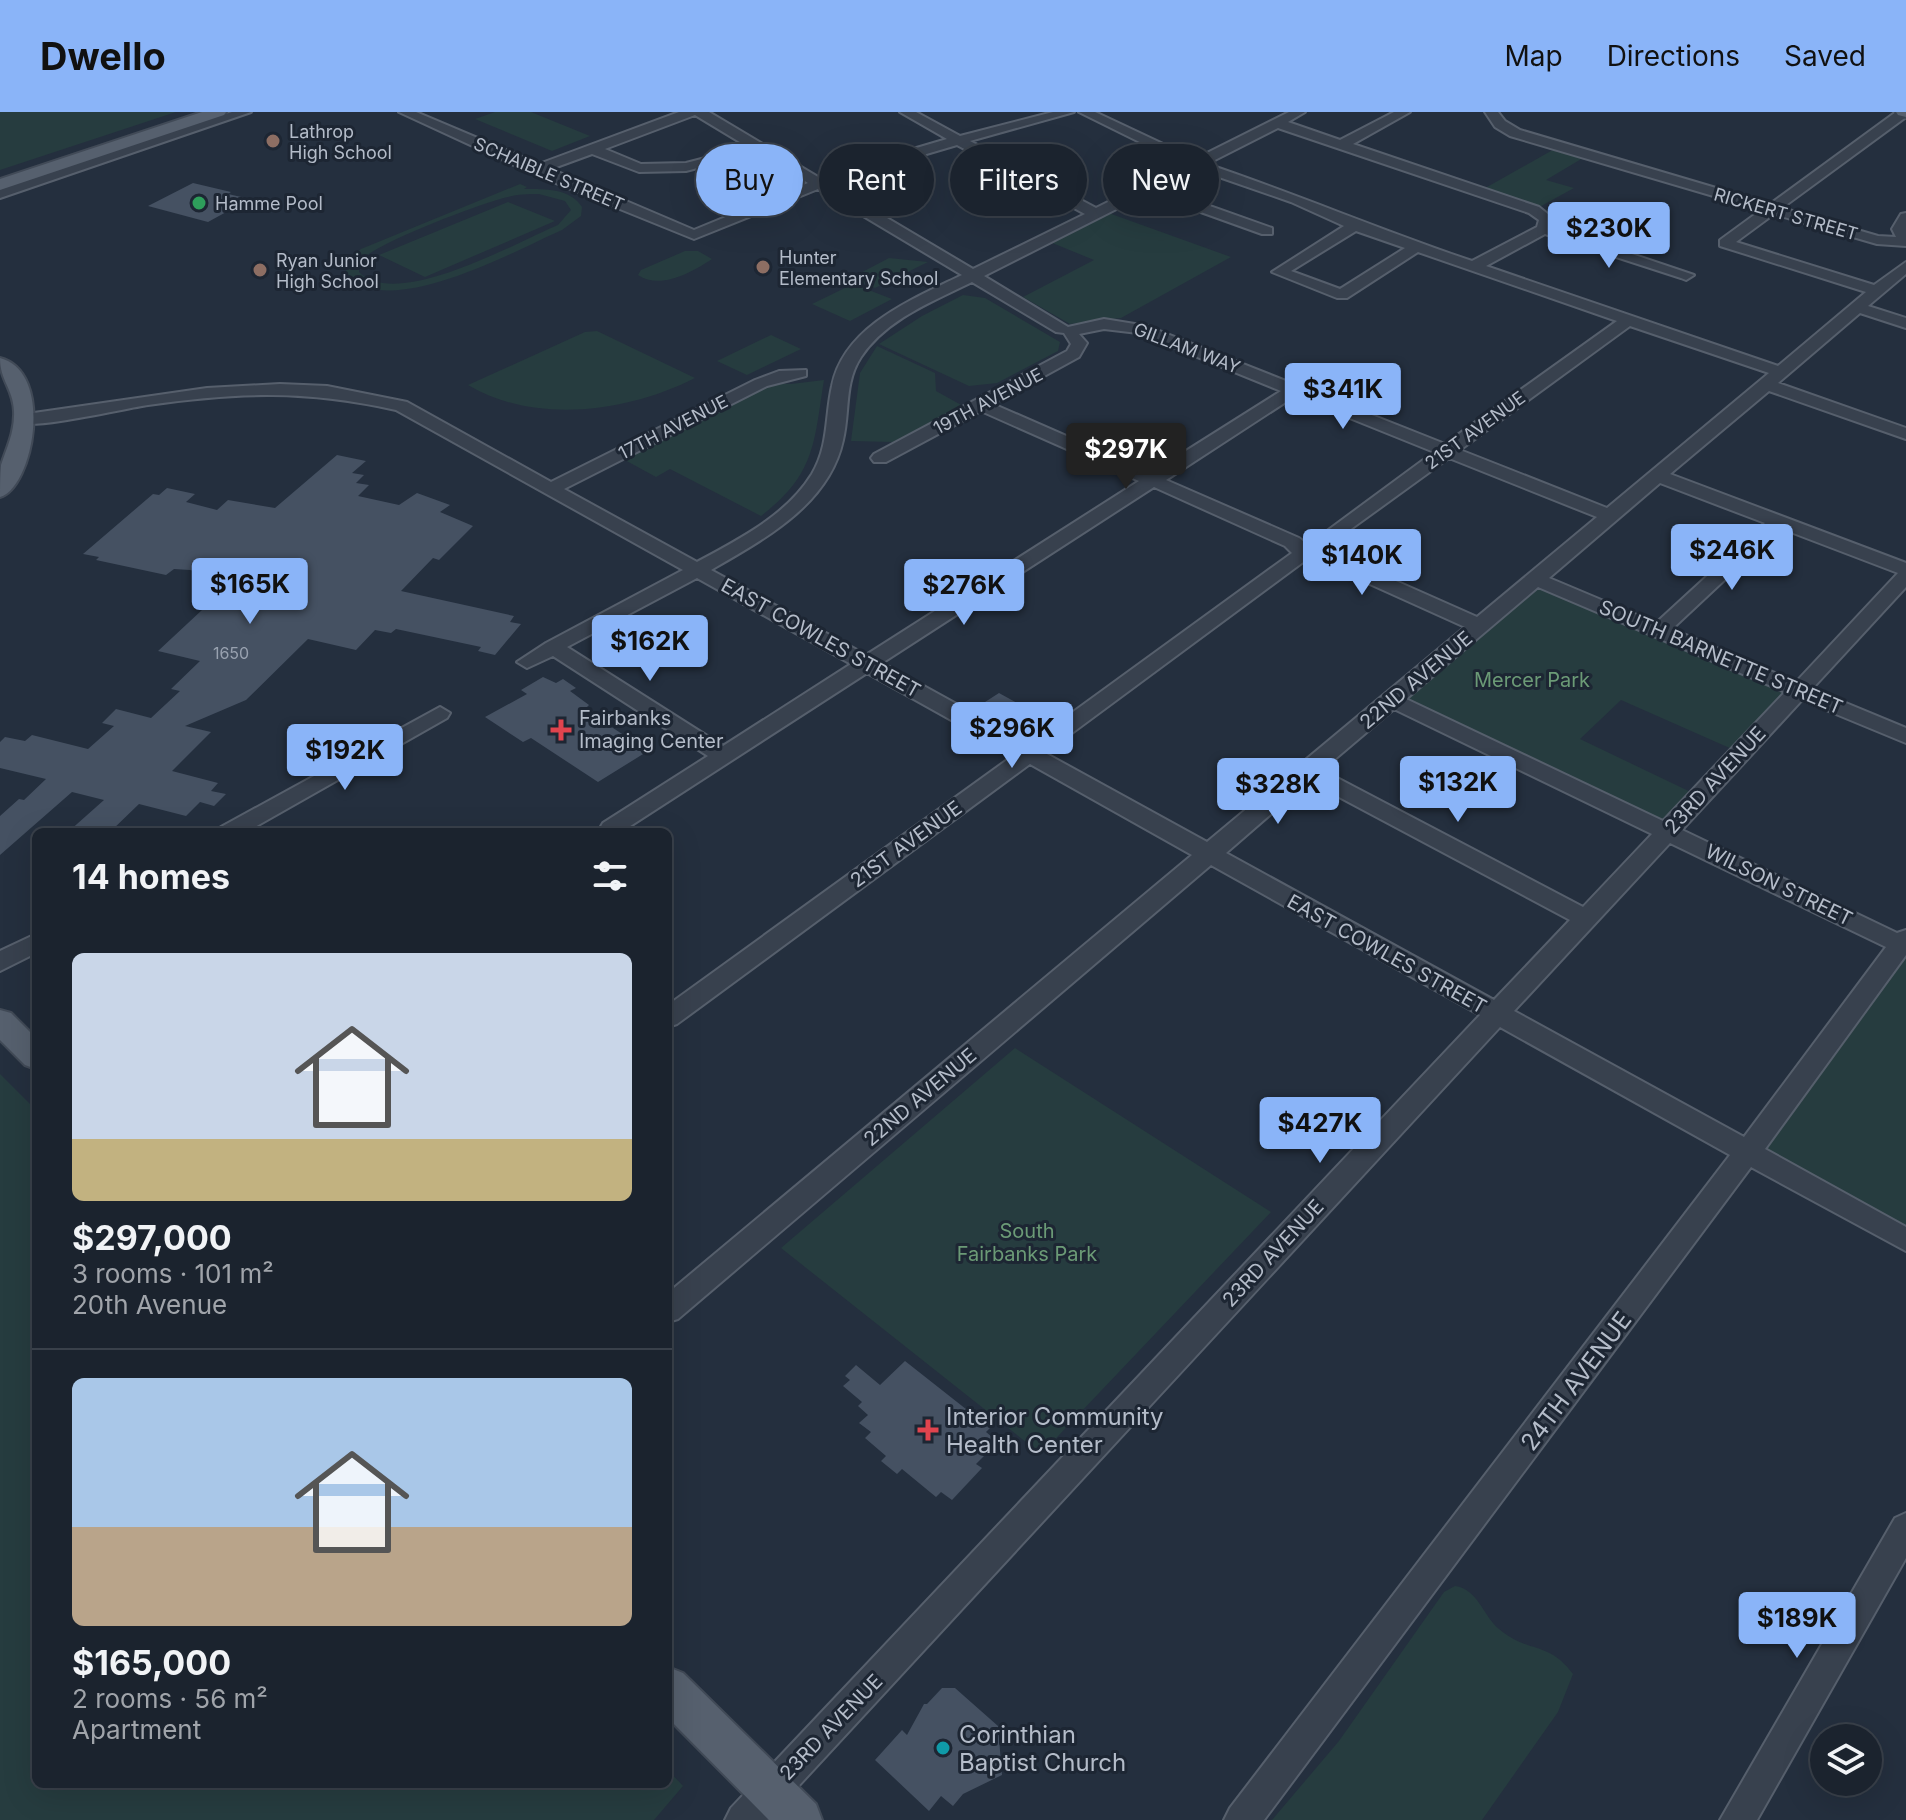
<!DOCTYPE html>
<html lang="en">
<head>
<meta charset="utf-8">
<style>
  :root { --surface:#1b232e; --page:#282f3a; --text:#f1f3f6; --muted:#a0a4aa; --line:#39404a; --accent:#8ab4f8 }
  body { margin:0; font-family:Inter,sans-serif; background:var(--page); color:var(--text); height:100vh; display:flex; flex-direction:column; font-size:30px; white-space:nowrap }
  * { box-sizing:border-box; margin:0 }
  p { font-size:26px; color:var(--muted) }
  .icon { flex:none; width:44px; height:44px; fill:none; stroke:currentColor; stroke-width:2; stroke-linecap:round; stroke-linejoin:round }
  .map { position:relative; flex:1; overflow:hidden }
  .drawer { position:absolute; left:32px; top:716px; width:640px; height:960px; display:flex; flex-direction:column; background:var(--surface); border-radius:12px; box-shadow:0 8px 32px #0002,0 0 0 2px var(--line) }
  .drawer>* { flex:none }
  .top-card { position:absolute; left:696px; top:32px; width:760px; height:72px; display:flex; gap:16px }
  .tools { position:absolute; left:1810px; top:1612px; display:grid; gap:16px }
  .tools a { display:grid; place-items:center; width:72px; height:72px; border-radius:50%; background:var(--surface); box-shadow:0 8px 32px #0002,0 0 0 2px var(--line); font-size:40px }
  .price { position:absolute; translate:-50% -68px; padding:0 18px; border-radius:8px; background:var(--accent); color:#111; font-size:26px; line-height:52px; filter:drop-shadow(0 2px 4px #0008) }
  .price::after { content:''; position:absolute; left:50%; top:48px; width:24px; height:18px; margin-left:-12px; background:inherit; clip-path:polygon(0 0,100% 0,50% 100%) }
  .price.on { background:#222; color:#fff }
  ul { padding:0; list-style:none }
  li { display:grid; align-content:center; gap:16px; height:424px; padding:0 40px }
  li+li { border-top:2px solid var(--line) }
  li span { display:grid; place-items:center; height:248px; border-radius:12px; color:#555 }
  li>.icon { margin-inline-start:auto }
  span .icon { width:144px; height:144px; fill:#fffc; stroke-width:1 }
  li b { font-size:34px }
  h2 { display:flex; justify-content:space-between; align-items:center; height:96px; padding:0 40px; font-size:34px }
  .pill { padding:0 28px; border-radius:36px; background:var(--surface); box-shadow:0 8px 32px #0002,0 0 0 2px var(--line); font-size:28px; line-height:72px }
  .pill.on { background:var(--accent); color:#111 }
  header { display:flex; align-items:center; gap:48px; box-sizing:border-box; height:112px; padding:0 40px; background:var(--accent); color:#111 }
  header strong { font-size:38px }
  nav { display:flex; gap:44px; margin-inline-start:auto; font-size:28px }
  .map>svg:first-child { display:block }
</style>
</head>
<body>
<header>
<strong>Dwello</strong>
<nav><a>Map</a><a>Directions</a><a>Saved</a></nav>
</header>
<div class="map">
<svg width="1906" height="1708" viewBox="0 0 1906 1708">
  <rect width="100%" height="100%" fill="#242f3e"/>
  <path fill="#263c3f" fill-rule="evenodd" d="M0,0H176L0,58Z
    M495,0H531L590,24L552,39L475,7Z
    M1558,35L1588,43L1546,68L1574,76L1534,98L1480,79Z
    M520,72L527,75L524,77C544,77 570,76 582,95L581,104L562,118C518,137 383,213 346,160L347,148L361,137ZM539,82L565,89L571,98L558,113C517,130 396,199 359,160L360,149C376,131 481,91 508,85C518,82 528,82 539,82Z
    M508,90L555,109L425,165L379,143Z
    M1103,99L1231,145L1121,206L1070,212L1023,185L1094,148L1045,128Z
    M685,139H698L712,147C691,161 660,178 638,163L641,158Z
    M889,146L928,150L875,176L851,166Z
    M853,172L892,187L850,209L812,192Z
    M963,183L985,186L1060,230L1058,239L997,271L969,274L879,232L922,204Z
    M597,219L695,266C628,300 535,313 468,273L585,220Z
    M771,223L801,237L747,263L717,249Z
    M877,234L935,261L936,279L963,294L893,330L851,329L860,261Z
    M824,268C814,330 816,362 761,404L670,357L656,365L623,347L772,271L791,272Z
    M1536,467L1798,578L1741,641L1621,588L1580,627L1699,684L1667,718L1392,588Z
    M1906,835V1128L1747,1041Z
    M1015,936L1271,1100L1041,1342L781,1136Z
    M0,962L36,998V1672H668V1658L683,1674L654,1708H0Z
    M1455,1474C1478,1477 1483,1504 1499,1517C1528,1542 1548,1528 1573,1562L1558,1600L1482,1708H1272L1339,1629L1444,1480Z"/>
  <path fill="#455162" d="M193,71L231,80L228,82L250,87L208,110L148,94Z
    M337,343L366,349L352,361L364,363L356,371L369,373L358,384L399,393L417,381L450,393L440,400L473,414L439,448L433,446L401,479L514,504L510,510L521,512L495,543L478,539L481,535L396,517L391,521L375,518L356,538L308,527L246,588L185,614L211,620L172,659L218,671L211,679L226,682L214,694L200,690L186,704L139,692L110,720H68L104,688L72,680L0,743V704L19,687L24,688L46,667L0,656V630L5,625L25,629L32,623L88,637L114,614L102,611L116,597L151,606L180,579L171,577L200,549L158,539L231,471L217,468L220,465L190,458L174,457L166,463L96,448L99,445L83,442L153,382L159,383L167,376L195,382L186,390L217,398L228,388L275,396Z
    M543,565L556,571L563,567L576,576L570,579L589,593L587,595L610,614L648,639L598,670L531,626L523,630L485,605L527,582L521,578Z
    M999,581L1026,596L1013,605L985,590Z
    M905,1249L990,1316L986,1320L998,1330L976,1352L982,1356L952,1388L941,1380L936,1385L902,1357L897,1362L881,1349L886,1344L865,1326L871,1320L859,1311L868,1303L858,1294L862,1290L843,1274L850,1268L845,1264L856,1253L880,1273Z
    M942,1576H955L998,1614L1002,1663L963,1682L953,1694L941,1684L929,1699L875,1648L902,1618L907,1623L924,1592H927Z"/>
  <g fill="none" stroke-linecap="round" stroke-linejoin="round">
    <defs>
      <path id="minor" d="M232,0H251L0,86V77Z
        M399,0H416L539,52L679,0H709L818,65L947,27L900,0H916L960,24L1053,0H1074L970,29L1096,96L1184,52L1079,0H1095L1195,47L1289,0H1305L1288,10L1340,28L1394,0H1410L1353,32L1539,95L1554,107L1552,115L1694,163L1686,168L1681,166L1545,122L1486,154L1778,254L1866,180L1720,134V128L1761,98L1510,24L1495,15L1485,0H1498L1505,9L1520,18L1770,92L1896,0H1906V5L1782,96L1878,124L1896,125L1892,117L1901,102L1906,101V134L1877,132L1774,102L1736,130L1874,173L1906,150V162L1868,194L1906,206V216L1860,201L1778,271L1906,316V327L1769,279L1670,362L1906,451V475L1812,577L1906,616V631L1802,588L1682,718L1897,821L1906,818V843L1765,1037L1906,1115V1139L1751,1055L1264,1708H1224L1230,1696L1730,1043L1500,915L767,1708H725L731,1696L1480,903L1211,753L678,1207L668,1210V1181L1192,743L1030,652L677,912L668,915V893L1014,643L867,561L621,720H602L600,716L603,711L708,644L553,544L527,556L517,550L546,531L683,458L396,298C305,278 239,280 148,293C122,297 41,316 21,311L19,307L21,303L27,302L207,276L280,272L327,274L407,290L551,370L755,268L779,259L806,258V264L767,274L564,377L697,450C739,427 786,404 812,362C829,333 825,305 832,274C844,214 913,187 962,163L818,77L694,127L531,61ZM695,3L748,35L686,51L641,52L605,37ZM1278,16L1529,101L1539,108L1537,115L1472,149C1383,119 1296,82 1207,52ZM957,33L1085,102L973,157L828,71ZM758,40L808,71L694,118L551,57L592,42L639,60L686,59ZM1196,57L1291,90L1344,114L1272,160L1337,186H1347L1418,140L1617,209L1445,332L1147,214L1104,207L1068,215L984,164L1148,81L1262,122H1272V116L1159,76ZM1356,119L1405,136L1340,177L1291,159ZM972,170L1056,220L1064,221L1071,232L1067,239L874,342L871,346L874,350H886L981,299L1139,369L866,543L711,458C764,427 829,393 843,328C850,299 844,271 861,245C886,207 934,189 972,170ZM1630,214L1769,261L1607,396L1460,338ZM1104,217L1138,221L1281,279L1151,361L993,292L1079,245L1087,231L1079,222ZM1295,284L1434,340L1308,433L1299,426L1166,368ZM1449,346L1597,405L1477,505L1326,438V435ZM1660,371L1765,411L1656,511L1549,466ZM1154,375L1285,434L1292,441L1029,632L882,551ZM1780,416L1898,461L1796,570L1672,517ZM1310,445L1465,515L1207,730L1045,641ZM697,466L851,552L723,634L567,535ZM1538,475L1785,580L1663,709L1406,587ZM1394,597L1652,722L1583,795L1322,658ZM1309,669L1570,808L1494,888L1226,741ZM1670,731L1886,835L1744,1025L1514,899Z
        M440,595L450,601L447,606L246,720H218L221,715Z
        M36,822V841L0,859V839Z
        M1906,1401V1446L1757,1708H1720L1895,1406Z"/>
      <path id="major" d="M202,0H226L224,3L0,78V67Z
        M1896,0H1906V5L1898,3Z
        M0,246C55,260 33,376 0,385C0,375 0,363 1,353C7,335 15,319 14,299C13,276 0,269 0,246Z
        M0,898L11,901L36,926V957L25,953L0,928Z
        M668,1555L683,1561L816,1692L822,1708H769L668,1606Z"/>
    </defs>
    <use href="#minor" stroke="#565f6c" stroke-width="4"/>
    <use href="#major" stroke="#414a57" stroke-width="4"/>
    <use href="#minor" fill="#38414e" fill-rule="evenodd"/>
    <use href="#major" fill="#56606e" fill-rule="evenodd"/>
  </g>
  <g fill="#8d6e63" stroke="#1d2633" stroke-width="3">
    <circle cx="273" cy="29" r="8"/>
    <circle cx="763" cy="155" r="8"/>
    <circle cx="260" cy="158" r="8"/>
  </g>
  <circle fill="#2e9e5b" stroke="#1d2633" stroke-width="3" cx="199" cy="91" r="8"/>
  <g fill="#e0444e" stroke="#1d2633" stroke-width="3">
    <path d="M557 606h8v8h8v8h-8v8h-8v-8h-8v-8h8z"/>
    <path d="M924 1306h8v8h8v8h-8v8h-8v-8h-8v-8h8z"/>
  </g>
  <circle fill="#0f9aa8" stroke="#1d2633" stroke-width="3" cx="943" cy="1636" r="8"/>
  <g text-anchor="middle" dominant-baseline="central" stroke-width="6" stroke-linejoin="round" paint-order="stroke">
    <g font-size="16" fill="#98a1af">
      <text x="231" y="541">1650</text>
    </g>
    <g font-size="18" fill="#b4bcc9" stroke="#1d2633" text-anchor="start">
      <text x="289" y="19">Lathrop<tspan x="289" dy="21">High School</tspan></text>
      <text x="215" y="91">Hamme Pool</text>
      <text x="779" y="145">Hunter<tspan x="779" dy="21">Elementary School</tspan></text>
      <text x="276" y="148">Ryan Junior<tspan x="276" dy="21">High School</tspan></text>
    </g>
    <g font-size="18" fill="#b4bcc9" stroke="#1d2633">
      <text transform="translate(549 62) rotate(23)">SCHAIBLE STREET</text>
      <text transform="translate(1786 102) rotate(16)">RICKERT STREET</text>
      <text transform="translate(1187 236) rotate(21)">GILLAM WAY</text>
      <text transform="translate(988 289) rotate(-28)">19TH AVENUE</text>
      <text transform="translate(673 315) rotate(-27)">17TH AVENUE</text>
      <text transform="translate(1475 318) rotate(-36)">21ST AVENUE</text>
    </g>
    <g font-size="20" fill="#b4bcc9" stroke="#1d2633">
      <text transform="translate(821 526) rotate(29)">EAST COWLES STREET</text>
      <text transform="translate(1721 545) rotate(23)">SOUTH BARNETTE STREET</text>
      <text transform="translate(1416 568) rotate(-40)">22ND AVENUE</text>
      <text transform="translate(1715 668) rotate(-47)">23RD AVENUE</text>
      <text transform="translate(906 732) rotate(-36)">21ST AVENUE</text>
      <text transform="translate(1779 773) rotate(26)">WILSON STREET</text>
      <text transform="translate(1387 842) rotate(29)">EAST COWLES STREET</text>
      <text transform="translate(920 985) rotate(-40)">22ND AVENUE</text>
      <text transform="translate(1273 1141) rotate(-47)">23RD AVENUE</text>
      <text transform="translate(831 1615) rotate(-46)">23RD AVENUE</text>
    </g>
    <g font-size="20" fill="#6b9a76" stroke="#1d2633">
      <text x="1532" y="568">Mercer Park</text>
      <text x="1027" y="1119">South<tspan x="1027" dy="23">Fairbanks Park</tspan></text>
    </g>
    <g font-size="20" fill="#b4bcc9" stroke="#1d2633" text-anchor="start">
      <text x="579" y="606">Fairbanks<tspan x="579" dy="23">Imaging Center</tspan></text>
    </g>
    <g font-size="24" fill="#b4bcc9" stroke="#1d2633">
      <text transform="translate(1576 1269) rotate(-53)">24TH AVENUE</text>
    </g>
    <g font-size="24" fill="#b4bcc9" stroke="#1d2633" text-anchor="start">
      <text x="946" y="1304">Interior Community<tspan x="946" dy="28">Health Center</tspan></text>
      <text x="959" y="1622">Corinthian<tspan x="959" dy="28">Baptist Church</tspan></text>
    </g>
  </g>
</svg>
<div class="tools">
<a><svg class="icon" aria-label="layers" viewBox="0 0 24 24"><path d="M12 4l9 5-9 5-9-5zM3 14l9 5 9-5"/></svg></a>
</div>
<b class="price" style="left:1609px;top:158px">$230K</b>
<b class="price" style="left:1343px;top:319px">$341K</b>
<b class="price on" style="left:1126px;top:379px">$297K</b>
<b class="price" style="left:1732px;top:480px">$246K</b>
<b class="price" style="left:1362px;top:485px">$140K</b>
<b class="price" style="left:250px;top:514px">$165K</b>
<b class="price" style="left:964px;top:515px">$276K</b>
<b class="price" style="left:650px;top:571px">$162K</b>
<b class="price" style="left:1012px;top:658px">$296K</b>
<b class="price" style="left:345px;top:680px">$192K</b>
<b class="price" style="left:1458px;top:712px">$132K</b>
<b class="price" style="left:1278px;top:714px">$328K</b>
<b class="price" style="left:1320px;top:1053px">$427K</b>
<b class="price" style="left:1797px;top:1548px">$189K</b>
<div class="top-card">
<a class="pill on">Buy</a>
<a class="pill">Rent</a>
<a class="pill">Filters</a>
<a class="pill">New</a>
</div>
<section class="drawer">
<h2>14 homes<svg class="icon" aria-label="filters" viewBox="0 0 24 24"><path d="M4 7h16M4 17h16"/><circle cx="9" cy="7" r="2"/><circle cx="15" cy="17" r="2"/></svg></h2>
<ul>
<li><span style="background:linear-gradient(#c9d6e8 75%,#c2b280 0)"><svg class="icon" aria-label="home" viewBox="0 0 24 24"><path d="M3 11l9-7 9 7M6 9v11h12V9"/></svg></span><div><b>$297,000</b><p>3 rooms · 101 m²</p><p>20th Avenue</p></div></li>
<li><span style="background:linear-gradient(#a9c7e8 60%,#b9a48a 0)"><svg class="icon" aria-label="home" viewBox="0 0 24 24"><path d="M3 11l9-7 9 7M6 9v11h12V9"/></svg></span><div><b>$165,000</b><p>2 rooms · 56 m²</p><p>Apartment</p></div></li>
</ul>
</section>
</div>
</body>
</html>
